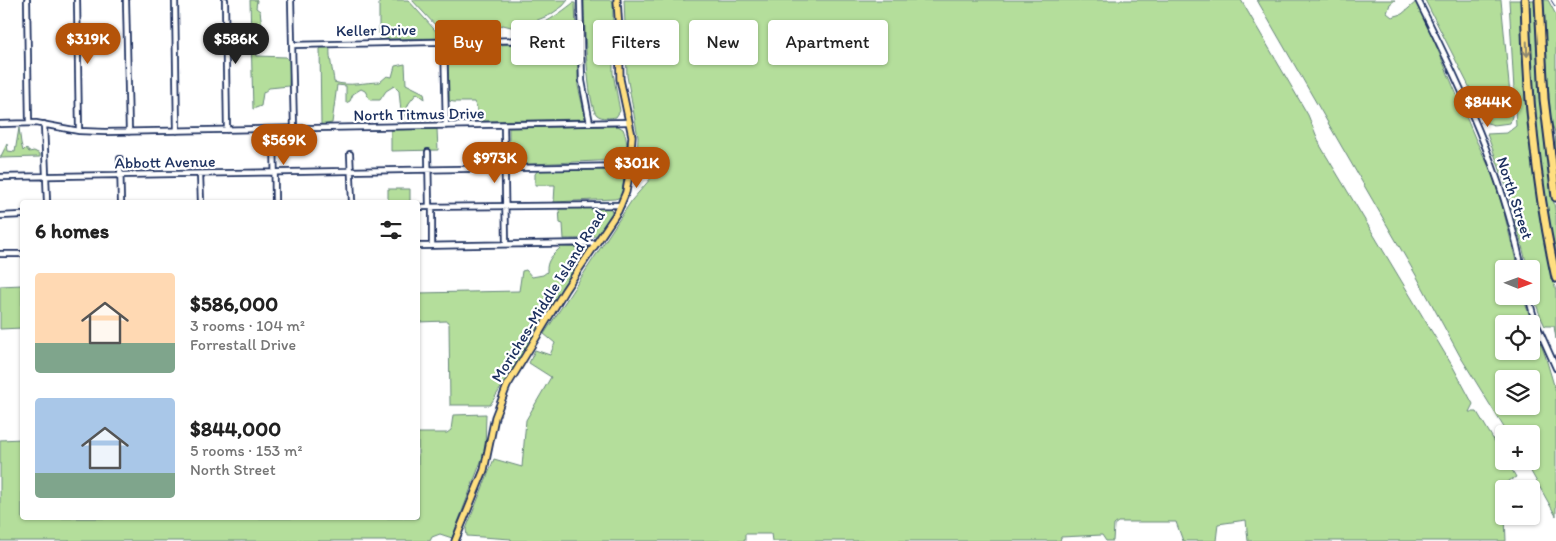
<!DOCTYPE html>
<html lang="en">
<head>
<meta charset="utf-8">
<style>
  :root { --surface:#fff; --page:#f6f6f6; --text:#222; --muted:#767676; --accent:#b45309 }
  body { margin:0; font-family:Itim,sans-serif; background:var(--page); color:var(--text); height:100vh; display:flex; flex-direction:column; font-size:19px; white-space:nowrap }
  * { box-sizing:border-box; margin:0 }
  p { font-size:16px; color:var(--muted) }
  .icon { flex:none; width:28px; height:28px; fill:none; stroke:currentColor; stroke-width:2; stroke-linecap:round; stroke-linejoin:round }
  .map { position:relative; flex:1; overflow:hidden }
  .drawer { position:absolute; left:20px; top:200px; width:400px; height:320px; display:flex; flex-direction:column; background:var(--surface); border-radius:5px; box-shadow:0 1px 4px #0004 }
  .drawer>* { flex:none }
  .banner { position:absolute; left:435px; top:20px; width:475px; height:45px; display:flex; gap:10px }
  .needle { width:32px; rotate:91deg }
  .buttons { position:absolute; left:1495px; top:260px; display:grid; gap:10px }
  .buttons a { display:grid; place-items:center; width:45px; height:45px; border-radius:5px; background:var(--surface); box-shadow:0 1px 4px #0004; font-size:25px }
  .price { position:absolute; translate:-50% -42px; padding:0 11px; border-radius:18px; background:var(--accent); color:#fff; font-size:16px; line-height:32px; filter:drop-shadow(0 1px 2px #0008) }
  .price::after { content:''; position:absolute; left:50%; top:30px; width:15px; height:11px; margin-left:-8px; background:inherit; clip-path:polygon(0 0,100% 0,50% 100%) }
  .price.active { background:#222; color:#fff }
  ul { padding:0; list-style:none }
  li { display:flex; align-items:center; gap:15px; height:125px; padding:0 15px }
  li span { display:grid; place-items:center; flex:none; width:140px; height:100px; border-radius:5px; color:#555 }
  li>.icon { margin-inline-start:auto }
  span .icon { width:60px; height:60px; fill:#fffc; stroke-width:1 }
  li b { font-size:21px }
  h2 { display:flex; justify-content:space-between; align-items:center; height:60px; padding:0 15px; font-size:21px }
  .pill { padding:0 18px; border-radius:5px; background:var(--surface); box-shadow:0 1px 4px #0004; font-size:18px; line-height:45px }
  .pill.active { background:var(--accent); color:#fff }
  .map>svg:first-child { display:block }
</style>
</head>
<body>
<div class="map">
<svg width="1556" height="541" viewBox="0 0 1556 541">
  <rect width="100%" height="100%" fill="#fff"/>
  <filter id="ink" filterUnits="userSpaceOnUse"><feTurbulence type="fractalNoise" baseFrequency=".02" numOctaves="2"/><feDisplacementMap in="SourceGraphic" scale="10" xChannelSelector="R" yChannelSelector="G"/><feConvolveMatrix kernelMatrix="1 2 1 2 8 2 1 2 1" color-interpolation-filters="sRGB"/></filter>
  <g filter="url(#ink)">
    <path fill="#b4de9b" stroke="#68867c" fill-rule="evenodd" d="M250,0H257L256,8L260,11L262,26L255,30L254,39L259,45L256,53L257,56L286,57L290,62L289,86L269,88L263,93L261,106L253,109Z
      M379,0H408L442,38L379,39Z
      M412,0H568L563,6L550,15L520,27H511L503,25L482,30L441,28L436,26Z
      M584,0H613V73L620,111L616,117C610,118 602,119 597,115C587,108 584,17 584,0Z
      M624,0H1241L1308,115L1321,147L1453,367L1473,404L1469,412H1477L1504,457V461H1507L1516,477L1505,483V489H1504L1506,541H1248L1246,520L1218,524L1216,541H1183L1176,522H1118L1114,525L1113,541H1106L1102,535L1061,537L1060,541H772L771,534H745V541H511V539L467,536L466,529L494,459L522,467L526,420L551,377L529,363L535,350L550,355L555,343L544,334L632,200L652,177L648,167L641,165L637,159L638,137L627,76Z
      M1257,0H1395L1390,4L1387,13L1392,17L1402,14L1416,2L1421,10L1475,138L1492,173L1503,209L1518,269H1504V296H1524L1526,306L1545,355L1556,392V516L1525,461H1531V434H1508L1460,356L1417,277ZM1504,324H1531V351H1504ZM1504,379H1531V406H1504Z
      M1425,0H1501L1512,116L1510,123L1494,125L1484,122L1477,102Z
      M1509,0H1520L1525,101L1531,154L1545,240L1556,292V339L1554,326H1545C1536,309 1531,288 1531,269H1528L1507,189L1487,134L1507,133L1516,126Z
      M1528,0H1535L1536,7L1537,51L1545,146L1556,216V261L1543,189L1532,91Z
      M1542,0H1548L1556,15V153L1555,132L1551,122Z
      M573,3H575L576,30L573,33L518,34L517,31C537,30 558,15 573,3Z
      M576,43L578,46V86L585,116L584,119L478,121L477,108L474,102H454L449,101L448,46Z
      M320,48H330C329,59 333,70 334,82C350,87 364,82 380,82L387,76L392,77L395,66L405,64L406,84L424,93L425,99L417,93L409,103L402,122L399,91L394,86L386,91L380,100H370L365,91L361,89L353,94L350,101L346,103V86L337,85L332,123L321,125Z
      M618,126L623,129C627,138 628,149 625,159L619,160L509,165V128Z
      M19,128L21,143L23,151L26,148L29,152L34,151L40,154V157L0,158L7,144L8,151L15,152Z
      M437,129L438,150L391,151V130Z
      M538,170H623L625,173L621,197L615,199L554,202L555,185H535V174Z
      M388,189H410V202H388Z
      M610,206L613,215C593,242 597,238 564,239L563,224L560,223L559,208Z
      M561,247L588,248V251L490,405H450L449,324L447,321L418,322V293L519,291L522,271L526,270L532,277L543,275L547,272C546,260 553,255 561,247Z
      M22,285V328L0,329V286Z
      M486,414L485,451L452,538L440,534L432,537L430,541H0V440L22,439V518H418V433H447L451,430L453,415Z"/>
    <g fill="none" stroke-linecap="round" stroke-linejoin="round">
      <defs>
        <path id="minor" d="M27,0L29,123
          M77,0L79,131
          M126,0L129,132
          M175,0L177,131
          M225,0L227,130
          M291,0L294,129
          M580,0L582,81L590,123
          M1418,0C1461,87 1503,173 1522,269
          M444,41L446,126
          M292,45L581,39
          M0,124L36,123L79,131L105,132L629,122
          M44,124L47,202
          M504,125L506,244
          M274,129L275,202
          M428,152L429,207
          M350,154L352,202
          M120,159L121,202
          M200,174L201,202
          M0,177L630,166
          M418,207L621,205
          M432,207V245
          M0,216L22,215
          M418,246L590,243L596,244
          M0,254H22
          M1528,296L1535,321L1556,368"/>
        <path id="major" d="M455,541L484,470L495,417L507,386L565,290L618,211L626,192L629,175L632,136L620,79L619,30L617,0"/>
        <path id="highway" d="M1525,0C1527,93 1536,187 1556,278
          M1539,0L1544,99L1556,197"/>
      </defs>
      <use href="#minor" stroke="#1b2f5e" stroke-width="8"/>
      <use href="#major" stroke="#1b2f5e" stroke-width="9"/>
      <use href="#highway" stroke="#1b2f5e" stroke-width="11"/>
      <use href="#minor" stroke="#fff" stroke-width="4.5"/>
      <use href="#major" stroke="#ffdf80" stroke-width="5.5"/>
      <use href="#highway" stroke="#ffdf80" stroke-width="7"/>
      <path stroke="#1b2f5e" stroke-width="1" stroke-dasharray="8 4" stroke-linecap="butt" d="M1551,0L1556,8"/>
    </g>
    <defs><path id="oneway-shaft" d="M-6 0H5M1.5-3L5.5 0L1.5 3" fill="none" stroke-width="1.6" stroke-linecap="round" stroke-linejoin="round" transform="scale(1.25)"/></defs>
    <use stroke="#8d876f" href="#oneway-shaft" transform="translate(1527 49) rotate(88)"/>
  </g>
  <g text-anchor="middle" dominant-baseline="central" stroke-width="4.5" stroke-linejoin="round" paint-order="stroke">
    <g font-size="16" fill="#1b2f5e" stroke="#fff">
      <text transform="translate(376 30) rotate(-1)">Keller Drive</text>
      <text transform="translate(419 114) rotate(-1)">North Titmus Drive</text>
      <text transform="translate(165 162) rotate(-1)">Abbott Avenue</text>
      <text transform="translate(1515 198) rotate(72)">North Street</text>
      <text transform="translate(548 296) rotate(-58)">Moriches-Middle Island Road</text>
    </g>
  </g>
</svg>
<div class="buttons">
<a><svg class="needle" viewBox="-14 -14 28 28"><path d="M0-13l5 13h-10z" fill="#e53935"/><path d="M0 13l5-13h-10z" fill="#767676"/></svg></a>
<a><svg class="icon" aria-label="locate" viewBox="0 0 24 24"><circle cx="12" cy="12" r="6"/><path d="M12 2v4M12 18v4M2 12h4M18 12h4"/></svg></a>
<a><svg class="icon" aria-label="layers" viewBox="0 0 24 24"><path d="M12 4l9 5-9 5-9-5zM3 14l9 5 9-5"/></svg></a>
<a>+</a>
<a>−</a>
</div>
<b class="price" style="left:88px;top:65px">$319K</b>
<b class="price active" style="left:236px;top:65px">$586K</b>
<b class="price" style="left:1488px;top:128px">$844K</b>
<b class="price" style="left:284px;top:166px">$569K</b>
<b class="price" style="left:495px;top:184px">$973K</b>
<b class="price" style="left:637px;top:189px">$301K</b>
<div class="banner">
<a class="pill active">Buy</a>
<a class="pill">Rent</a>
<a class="pill">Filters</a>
<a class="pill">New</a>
<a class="pill">Apartment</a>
</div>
<section class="drawer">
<h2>6 homes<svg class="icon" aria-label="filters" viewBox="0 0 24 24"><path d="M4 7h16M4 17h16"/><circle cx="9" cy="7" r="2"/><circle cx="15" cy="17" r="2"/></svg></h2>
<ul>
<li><span style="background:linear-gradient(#ffd9b3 70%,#7fa58c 0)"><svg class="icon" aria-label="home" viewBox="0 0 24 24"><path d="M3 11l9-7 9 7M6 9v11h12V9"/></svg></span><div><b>$586,000</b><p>3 rooms · 104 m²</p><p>Forrestall Drive</p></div></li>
<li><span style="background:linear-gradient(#a9c7e8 75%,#7fa58c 0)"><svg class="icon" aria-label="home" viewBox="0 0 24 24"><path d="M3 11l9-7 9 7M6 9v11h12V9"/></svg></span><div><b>$844,000</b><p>5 rooms · 153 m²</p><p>North Street</p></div></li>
</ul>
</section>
</div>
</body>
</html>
